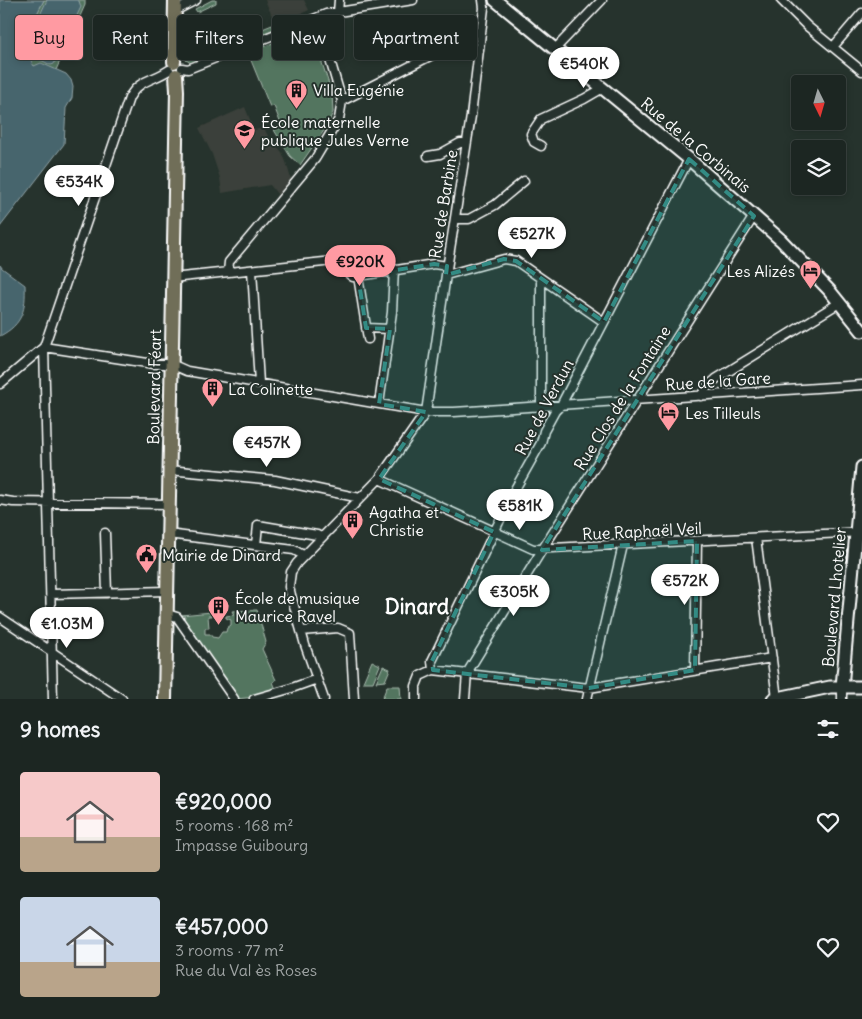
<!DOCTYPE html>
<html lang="en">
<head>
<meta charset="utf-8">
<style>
  :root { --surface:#1c2622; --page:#29322f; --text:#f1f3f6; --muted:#a0a5a5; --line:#3a4340; --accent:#ff9aa2 }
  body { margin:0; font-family:Delius,sans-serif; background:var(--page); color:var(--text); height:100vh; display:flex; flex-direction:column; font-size:19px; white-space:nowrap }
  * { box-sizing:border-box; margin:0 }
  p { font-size:16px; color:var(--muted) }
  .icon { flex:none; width:28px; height:28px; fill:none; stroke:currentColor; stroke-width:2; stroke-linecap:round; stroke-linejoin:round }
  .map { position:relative; height:699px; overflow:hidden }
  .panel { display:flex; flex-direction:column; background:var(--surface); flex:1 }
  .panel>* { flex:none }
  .banner { position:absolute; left:15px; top:15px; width:500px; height:45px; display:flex; gap:10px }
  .needle { width:32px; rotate:175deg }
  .tools { position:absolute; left:791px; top:75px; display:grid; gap:10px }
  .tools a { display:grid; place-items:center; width:55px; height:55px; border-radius:5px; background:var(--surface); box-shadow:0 2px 8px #0003,0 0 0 1px var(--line); font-size:25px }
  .price { position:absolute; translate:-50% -42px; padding:0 11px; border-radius:18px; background:#fff; color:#222; font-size:16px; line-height:32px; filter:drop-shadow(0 1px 2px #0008) }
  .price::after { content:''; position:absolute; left:50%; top:30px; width:15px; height:11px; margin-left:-8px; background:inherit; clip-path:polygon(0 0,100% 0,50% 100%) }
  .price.on { background:var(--accent); color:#111 }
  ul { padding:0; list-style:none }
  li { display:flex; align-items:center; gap:15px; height:125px; padding:0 20px }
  li span { display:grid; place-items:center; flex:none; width:140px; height:100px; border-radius:5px; color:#555 }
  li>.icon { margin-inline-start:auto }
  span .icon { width:60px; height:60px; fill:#fffc; stroke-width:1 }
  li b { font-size:21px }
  h2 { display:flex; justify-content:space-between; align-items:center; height:60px; padding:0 20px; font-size:21px }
  .chip { padding:0 18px; border-radius:5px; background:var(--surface); box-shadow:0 2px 8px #0003,0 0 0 1px var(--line); font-size:18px; line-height:45px }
  .chip.on { background:var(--accent); color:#111 }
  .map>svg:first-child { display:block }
</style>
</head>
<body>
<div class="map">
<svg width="862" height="699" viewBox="0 0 862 699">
  <rect width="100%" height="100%" fill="#26332d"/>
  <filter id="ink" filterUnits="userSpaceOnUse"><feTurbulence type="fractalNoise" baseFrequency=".02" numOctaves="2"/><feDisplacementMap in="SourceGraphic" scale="10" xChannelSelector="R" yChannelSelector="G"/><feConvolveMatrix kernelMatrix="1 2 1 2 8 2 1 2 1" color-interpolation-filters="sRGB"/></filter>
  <g filter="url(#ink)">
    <path fill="#3b403a" d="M265,0H304L309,10L276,25Z
      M245,107L254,130L264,128L268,136L282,152L286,162L291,179L278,195L270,185L222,193L220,178L212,154L199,128Z"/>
    <path fill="#52745e" stroke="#a8baae" d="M44,0H85V5L56,70L41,64L34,66C32,64 32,62 31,60C27,54 20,56 20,47Z
      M212,0H216V3L197,12L195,9Z
      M272,25L274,29L240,43L241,38Z
      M315,26L320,31L322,63L332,93L333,112L327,126L300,165L290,156L274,130L282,127L274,106L270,107L248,53Z
      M192,40L194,44L197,43L201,48L205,57L191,63L186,60V44Z
      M233,42L235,45L214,54L212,50Z
      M257,610L266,642L262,649L276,680L273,682L277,692L262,696L237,699L184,621L185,616L181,615L212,612V616H208L209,628H205V634H210L212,637L218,638L222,632H226L227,628L231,625V620L226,618V616L234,615L232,611Z
      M372,661L380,665L373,682H363Z
      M383,666L390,669L385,681L376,682Z
      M387,686H400L401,699H382Z"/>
    <path fill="#47656d" stroke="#91a3a7" d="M0,0H44L20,47C20,57 27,54 31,60C32,62 32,64 34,66L41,63L66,74L71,80L73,87L72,98L66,108L64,144L0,227Z
      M47,0H77L79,1L81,7L54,64L51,65L26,53L24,49Z
      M0,265L2,268L25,285C26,309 23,324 0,336Z"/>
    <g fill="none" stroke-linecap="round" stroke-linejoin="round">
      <defs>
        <path id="street" d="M781,0L807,26L862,71
          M175,11L196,0
          M338,12L339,0
          M833,47L862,13
          M555,49L602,0
          M182,68L188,69L326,14L413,0
          M342,101L481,30
          M541,146L534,142L531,134L541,119L584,99L603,88
          M428,156L440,154L460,143H466
          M455,219H469L495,205L524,181
          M252,270L259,383
          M228,272L229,262L315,159L339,119L342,101L328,53L326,14
          M446,275L504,259L516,261L604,322
          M358,276L368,339
          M172,278L343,260L347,261L349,274L353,277L434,264L447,266
          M366,328L390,329
          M44,347L154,364H171L187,371L426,412H454L862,385
          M0,384L44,347
          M701,396L706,388L716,379L839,303
          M379,404L392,312L394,269
          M541,407V279
          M169,470L275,480L360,498
          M379,479L533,549L862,532
          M0,500L13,502L168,504
          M105,533L107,593
          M168,534L294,550L303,555
          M756,538L777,698
          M256,545L258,525L317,535L321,538
          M51,594L167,591
          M167,614L177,617L234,699
          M0,617L122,699
          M301,631L338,628L350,633L354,699
          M433,670L432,661L514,491L541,443L544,431L555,411L561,405L689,159
          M695,670L697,541
          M53,699L44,347L129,98C139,79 153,81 169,70
          M254,699L289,689L317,679
          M324,699L305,645L291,595L289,587L291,572L297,563L379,479L426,412L446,275L471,116L484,8L483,0
          M416,699V686L420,676L433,670L589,688L772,658
          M465,699L467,673L542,550L754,216
          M587,699L623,545
          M842,699V687"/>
        <path id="secondary" d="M495,0L689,159L781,240L829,290L862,331
          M842,687L862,467
          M773,699L830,687H862"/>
        <path id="primary" d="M174,62L175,0
          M165,699L177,91L176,75"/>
      </defs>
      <use href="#street" stroke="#fff" stroke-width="11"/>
      <use href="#secondary" stroke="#fff" stroke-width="15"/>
      <use href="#primary" stroke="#fff" stroke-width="16"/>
      <use href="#street" stroke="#26332d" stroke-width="8"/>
      <use href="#secondary" stroke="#26332d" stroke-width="11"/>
      <use href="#primary" stroke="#706e59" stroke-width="12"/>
    </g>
  </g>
  <path fill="#338b84" fill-opacity="0.2" stroke="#338b84" stroke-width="4" stroke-dasharray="10 6" stroke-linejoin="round" d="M689,159L754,216L542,550L697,541L695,670L589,688L433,670L432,661L494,532L379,479L426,412L379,404L390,329L366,328L358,276L434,264L447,266L446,275L504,259L516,261L604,322Z"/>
  <defs>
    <symbol id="building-pin" viewBox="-11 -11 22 30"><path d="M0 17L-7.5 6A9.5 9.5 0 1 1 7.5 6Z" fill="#ff9aa2" stroke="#26332d"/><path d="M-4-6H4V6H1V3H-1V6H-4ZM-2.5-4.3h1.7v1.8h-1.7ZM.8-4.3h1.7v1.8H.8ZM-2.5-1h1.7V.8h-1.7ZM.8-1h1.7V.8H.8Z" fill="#111"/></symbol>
    <symbol id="school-pin" viewBox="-11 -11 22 30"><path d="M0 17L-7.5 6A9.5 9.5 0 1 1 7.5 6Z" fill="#ff9aa2" stroke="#26332d"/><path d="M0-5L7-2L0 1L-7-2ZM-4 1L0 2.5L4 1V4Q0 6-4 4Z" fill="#111"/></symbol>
    <symbol id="hotel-pin" viewBox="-11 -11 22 30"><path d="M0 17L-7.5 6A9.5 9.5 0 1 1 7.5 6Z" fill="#ff9aa2" stroke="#26332d"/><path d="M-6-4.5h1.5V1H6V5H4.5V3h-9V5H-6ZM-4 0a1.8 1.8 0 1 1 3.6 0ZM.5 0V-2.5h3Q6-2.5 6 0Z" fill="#111"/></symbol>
    <symbol id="civic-pin" viewBox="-11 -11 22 30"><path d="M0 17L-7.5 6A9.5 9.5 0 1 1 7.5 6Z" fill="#ff9aa2" stroke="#26332d"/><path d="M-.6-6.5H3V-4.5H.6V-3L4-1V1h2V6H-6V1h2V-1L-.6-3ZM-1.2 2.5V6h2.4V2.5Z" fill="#111"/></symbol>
  </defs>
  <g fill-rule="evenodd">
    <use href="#building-pin" x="284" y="78" width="25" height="34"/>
    <use href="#school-pin" x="232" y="118" width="25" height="34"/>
    <use href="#hotel-pin" x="798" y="258" width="25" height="34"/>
    <use href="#building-pin" x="200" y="376" width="25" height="34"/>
    <use href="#hotel-pin" x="656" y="400" width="25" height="34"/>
    <use href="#building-pin" x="340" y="508" width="25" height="34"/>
    <use href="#civic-pin" x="134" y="542" width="25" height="34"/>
    <use href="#building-pin" x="206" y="594" width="25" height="34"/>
  </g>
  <g text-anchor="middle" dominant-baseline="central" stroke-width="4" stroke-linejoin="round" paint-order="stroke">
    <g font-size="16" fill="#fff" stroke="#26332d" text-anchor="start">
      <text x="313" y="90">Villa Eugénie</text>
      <text x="261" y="122">École maternelle<tspan x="261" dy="18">publique Jules Verne</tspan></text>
      <text x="795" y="271" text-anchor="end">Les Alizés</text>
      <text x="228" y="389">La Colinette</text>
      <text x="685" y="413">Les Tilleuls</text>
      <text x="369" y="512">Agatha et<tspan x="369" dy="18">Christie</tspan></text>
      <text x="162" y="555">Mairie de Dinard</text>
      <text x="235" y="598">École de musique<tspan x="235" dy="18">Maurice Ravel</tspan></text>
    </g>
    <g font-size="16" fill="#fff" stroke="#26332d">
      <text transform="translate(696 145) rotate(40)">Rue de la Corbinais</text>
      <text transform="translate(443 204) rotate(-81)">Rue de Barbine</text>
      <text transform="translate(718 381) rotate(-4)">Rue de la Gare</text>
      <text transform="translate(154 387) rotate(-89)">Boulevard Féart</text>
      <text transform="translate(622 398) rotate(-58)">Rue Clos de la Fontaine</text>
      <text transform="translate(544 407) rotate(-62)">Rue de Verdun</text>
      <text transform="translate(642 531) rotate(-3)">Rue Raphaël Veil</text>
      <text transform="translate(834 597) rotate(-85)">Boulevard Lhotelier</text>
    </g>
    <g font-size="21" font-weight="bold" fill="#fff" stroke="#26332d">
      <text x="417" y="606">Dinard</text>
    </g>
  </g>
</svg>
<div class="tools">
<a><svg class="needle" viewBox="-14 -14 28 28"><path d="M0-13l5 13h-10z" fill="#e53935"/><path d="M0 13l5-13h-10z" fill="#a0a5a5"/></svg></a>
<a><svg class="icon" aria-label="layers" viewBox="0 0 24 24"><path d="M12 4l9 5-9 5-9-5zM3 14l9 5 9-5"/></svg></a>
</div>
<b class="price" style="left:584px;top:89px">€540K</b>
<b class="price" style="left:79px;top:207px">€534K</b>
<b class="price" style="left:532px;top:259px">€527K</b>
<b class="price on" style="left:360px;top:287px">€920K</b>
<b class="price" style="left:267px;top:468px">€457K</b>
<b class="price" style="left:520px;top:531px">€581K</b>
<b class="price" style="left:685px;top:606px">€572K</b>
<b class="price" style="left:514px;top:617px">€305K</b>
<b class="price" style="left:67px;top:649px">€1.03M</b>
<div class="banner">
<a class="chip on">Buy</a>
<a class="chip">Rent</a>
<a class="chip">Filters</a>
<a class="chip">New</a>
<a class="chip">Apartment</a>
</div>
</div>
<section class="panel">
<h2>9 homes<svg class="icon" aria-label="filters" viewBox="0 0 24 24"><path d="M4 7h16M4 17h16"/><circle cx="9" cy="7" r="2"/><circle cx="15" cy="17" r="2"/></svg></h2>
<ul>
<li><span style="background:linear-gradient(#f6c9c9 65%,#b9a48a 0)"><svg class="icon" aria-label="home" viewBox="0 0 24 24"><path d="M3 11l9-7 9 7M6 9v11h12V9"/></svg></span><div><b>€920,000</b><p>5 rooms · 168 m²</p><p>Impasse Guibourg</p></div><svg class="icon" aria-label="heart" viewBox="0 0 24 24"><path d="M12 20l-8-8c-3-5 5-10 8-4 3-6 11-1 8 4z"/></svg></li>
<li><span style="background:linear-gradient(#c9d6e8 65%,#b9a48a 0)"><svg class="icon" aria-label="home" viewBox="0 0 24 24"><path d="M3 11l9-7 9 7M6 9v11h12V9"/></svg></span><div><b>€457,000</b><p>3 rooms · 77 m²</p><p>Rue du Val ès Roses</p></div><svg class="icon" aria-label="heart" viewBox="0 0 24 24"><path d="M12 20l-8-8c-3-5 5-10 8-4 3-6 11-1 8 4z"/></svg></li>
</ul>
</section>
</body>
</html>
